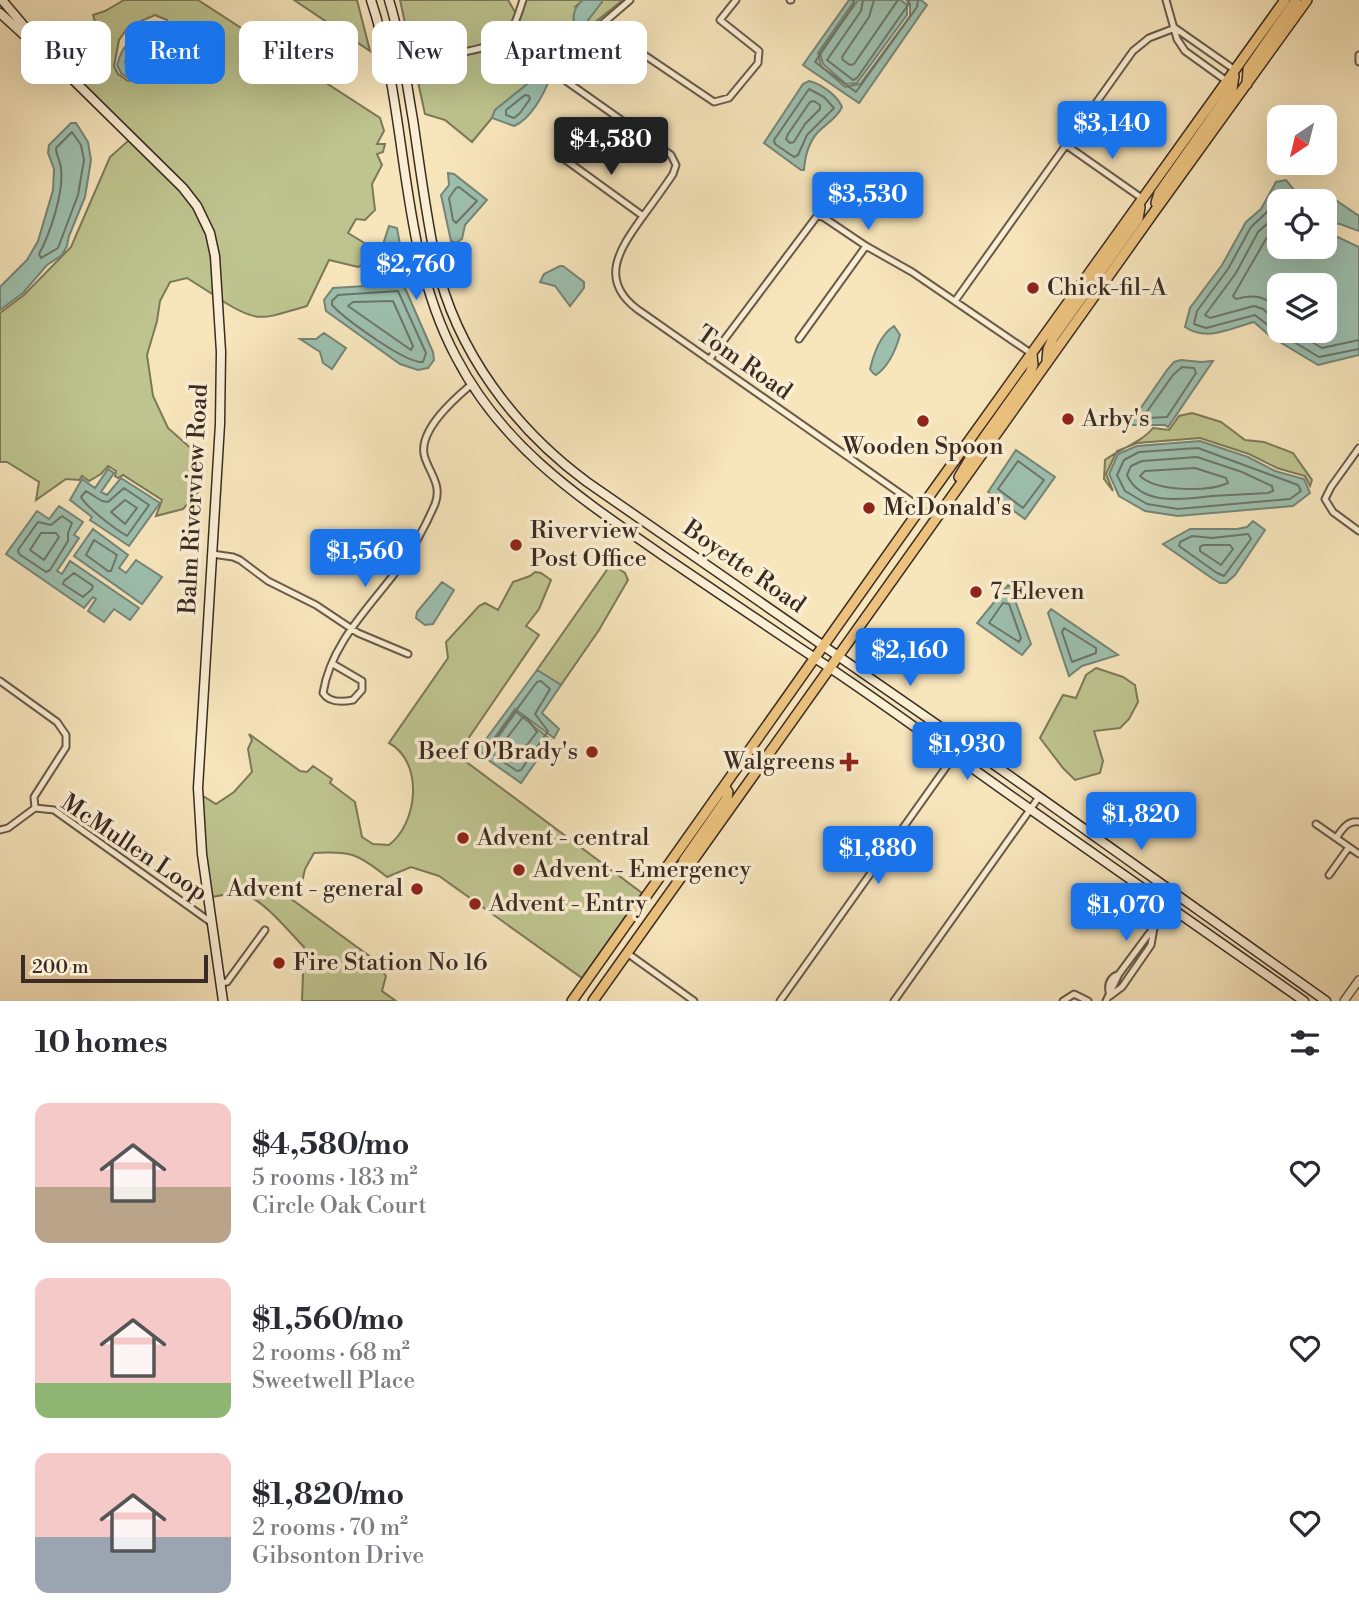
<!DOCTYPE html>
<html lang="en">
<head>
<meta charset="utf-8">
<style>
  :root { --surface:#fff; --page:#f7f7f7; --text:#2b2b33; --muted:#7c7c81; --accent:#1a73e8 }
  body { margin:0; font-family:"Libre Bodoni",serif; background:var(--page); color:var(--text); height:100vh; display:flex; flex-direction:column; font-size:26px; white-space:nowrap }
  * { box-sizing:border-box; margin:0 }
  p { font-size:23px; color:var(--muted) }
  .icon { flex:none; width:38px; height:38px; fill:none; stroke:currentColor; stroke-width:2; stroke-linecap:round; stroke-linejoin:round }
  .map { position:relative; height:1001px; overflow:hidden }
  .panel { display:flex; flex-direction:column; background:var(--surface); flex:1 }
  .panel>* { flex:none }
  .guide { position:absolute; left:21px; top:21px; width:700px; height:63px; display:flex; gap:14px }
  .needle { width:46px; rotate:215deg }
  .controls { position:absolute; left:1267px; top:105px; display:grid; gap:14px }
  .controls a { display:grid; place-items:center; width:70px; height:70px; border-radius:14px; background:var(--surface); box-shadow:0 7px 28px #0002; font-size:35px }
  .scale { position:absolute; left:21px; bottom:18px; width:187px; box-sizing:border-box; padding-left:7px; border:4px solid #3a2b24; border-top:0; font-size:19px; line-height:24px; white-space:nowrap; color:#3a2b24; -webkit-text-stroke:5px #faeed3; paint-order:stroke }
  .price { position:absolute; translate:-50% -60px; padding:0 16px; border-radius:7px; background:var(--accent); color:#fff; font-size:23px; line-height:46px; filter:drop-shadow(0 2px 4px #0008) }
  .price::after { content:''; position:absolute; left:50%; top:42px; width:21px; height:16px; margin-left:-10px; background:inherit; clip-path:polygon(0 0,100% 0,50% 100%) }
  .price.selected { background:#222; color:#fff }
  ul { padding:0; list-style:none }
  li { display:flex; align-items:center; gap:21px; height:175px; padding:0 35px }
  li span { display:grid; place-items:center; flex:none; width:196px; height:140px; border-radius:14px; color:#555 }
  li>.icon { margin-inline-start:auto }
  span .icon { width:84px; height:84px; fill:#fffc; stroke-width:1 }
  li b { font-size:30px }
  h2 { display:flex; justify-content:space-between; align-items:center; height:84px; padding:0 35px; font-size:30px }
  .pill { padding:0 24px; border-radius:14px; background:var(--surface); box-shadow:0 7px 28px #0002; font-size:24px; line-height:63px }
  .pill.selected { background:var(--accent); color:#fff }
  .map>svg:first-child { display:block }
</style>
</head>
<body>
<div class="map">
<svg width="1359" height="1001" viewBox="0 0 1359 1001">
  <rect width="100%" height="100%" fill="#f7e5bc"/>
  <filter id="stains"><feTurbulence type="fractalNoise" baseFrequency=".00286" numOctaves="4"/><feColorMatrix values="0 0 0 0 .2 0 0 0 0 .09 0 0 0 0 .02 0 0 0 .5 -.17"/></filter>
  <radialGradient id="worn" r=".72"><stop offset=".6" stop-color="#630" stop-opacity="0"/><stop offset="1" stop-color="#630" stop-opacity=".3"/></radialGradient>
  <path fill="#bec48f" stroke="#7c785a" stroke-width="2" fill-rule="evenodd" d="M124,0H198L380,118L384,131L377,144H385L383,152L377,154L382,165L372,184L375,210L365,220L356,219L348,233L366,244L371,252L367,263L358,267L329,260L307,306C264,318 260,325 221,300L218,256L200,204L186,185L52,54L68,49L97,29L93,15L105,11ZM155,15L167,20L164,25L168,27L172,34L169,43L153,58L139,79L128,81L118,74L114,66L119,40L129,26Z
    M294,0H357L370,51Z
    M400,0H508L515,12L525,0H583L576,6L602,2V0H623L589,27L548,74L541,73L495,110L492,118L472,142L445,120L425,114Z
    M129,140C158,168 195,196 207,236C212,255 212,275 214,295L187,278L170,282L160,301L157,321L147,355L153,396L168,428L194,451L199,491L183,509L156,516L162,500L123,475L118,478L115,476L116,471L108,466L101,474L89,481L82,476L79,480L66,479L36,500L39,482L7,462H0V313L24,295L71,247L110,157Z
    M1192,413L1221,422L1245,440L1264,442L1293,453L1312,480L1310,486L1305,476L1277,468L1249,454L1200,438L1137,443L1117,451L1106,474L1113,491L1104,479L1105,460C1120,449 1142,442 1153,428L1169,430L1179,416Z
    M611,564L625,573L628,580L599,630L561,685L537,670Z
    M535,572L541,573L551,580L539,609L526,626L539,635L457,755L642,893L582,978L439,876L411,867L387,877C357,853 351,851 314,853L305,869L302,882L290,898L372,958L386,976L382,991L396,1001H302L304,947C290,933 264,900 245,895C234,892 222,895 212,897L205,853L202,799L203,796L216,804L234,792L252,772L248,749L252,740L249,734L300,771L307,772L313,766L332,779L330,783L355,802L362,837L373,844L389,845C418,823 424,762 389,743L448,658L446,642L479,606L485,603L498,610L513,582L530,576Z
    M1096,668L1123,677L1135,685L1138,702L1129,719L1120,728L1094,731L1103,761L1100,773L1075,780L1063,768L1040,738L1063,695L1076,698L1086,675Z"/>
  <path fill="#9dbfae" stroke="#758477" stroke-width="2" fill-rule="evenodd" d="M583,0H602V2L582,28L576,29C571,17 573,8 583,0Z
    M849,0H855L818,53L821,66L845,87L860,84L910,16V4L906,0H921L927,5L859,103L803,65Z
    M858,0H901L907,5V15L857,83L846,84L823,64L820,53Z
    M157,26L166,30L169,35L167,41L151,57L137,77L129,79L121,73L117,65C122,45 136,29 157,26Z
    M541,73L548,74L550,78C544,94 531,119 514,126L492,118L495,110Z
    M809,81C821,84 837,95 842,107C837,118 826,124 818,132C808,143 805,156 804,170H801L764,143L803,84Z
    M71,123H76L88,142L91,160L85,197L69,236L67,246L62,255L47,265L23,293L0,310V287L27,260L38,241L53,190L54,169L48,153L49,145Z
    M448,173L454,174L487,200L465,225L462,239L456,243L451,241L441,195L449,185Z
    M1286,180L1294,190L1289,201H1279V247H1325V231L1359,247V355L1318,365L1270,336L1254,322C1231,328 1207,342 1185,327L1190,308L1222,265L1246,222L1261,209L1276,182ZM1279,285H1325V331H1279Z
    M1321,190L1359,216V231L1340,224L1325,222V201H1313Z
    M389,226L397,228L403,261L400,267L381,270L376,266Z
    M560,266H563L584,282V288L570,306L555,286L540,282L544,274Z
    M399,284L405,288L433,352L434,360L428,368L418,370L400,364L326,311L324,300L333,288Z
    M894,326L900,335C896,349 889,366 876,375L873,373L870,369C874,353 880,335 894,326Z
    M324,333L346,348L332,369L323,363L320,352L300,339H316Z
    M1181,360L1201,362L1213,361L1168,427L1165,425H1129L1167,370L1174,362Z
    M1200,441L1248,457L1275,471L1304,479L1310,493L1293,506L1178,516L1145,511L1119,496L1109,474L1118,454L1137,446Z
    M1016,450L1055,477L1025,519L988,492Z
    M108,469L114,473L101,492L107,495L121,478L160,503L129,546L90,520L92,517L70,500L82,479L95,488Z
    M59,506L83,522L74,535L79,538L57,571L62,574L70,561L139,608L130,620L114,609L104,622L88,611L96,599L93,597L84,608L6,554L37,511L49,519Z
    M1253,521L1265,530L1235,575L1226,583H1220L1213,579L1163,544L1190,529H1237L1247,527Z
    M93,529L128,555L119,568L126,573L136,560L162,577L142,604L74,556Z
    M442,582L454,590L433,624L425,625L416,618L417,612Z
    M1009,584L1031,644L1022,655L977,623Z
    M1051,609L1118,655L1082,666L1069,676L1048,613Z
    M537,670L561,685L542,713L559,729L554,738L515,709L483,754L478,750Z
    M516,712L551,740L521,783L484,757Z"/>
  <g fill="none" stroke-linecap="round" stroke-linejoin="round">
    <path stroke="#6c7569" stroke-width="2" d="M854,0L853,6L815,62L856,92L917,7L918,0
      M863,0L861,11L827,60L853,80L857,78L908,5L909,0
      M874,0L869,17L842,57L843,60L850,65L854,64L898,0
      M156,33L159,38C149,48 141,64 132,71L127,68L125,62C132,48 140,35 156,33Z
      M809,89L824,97L834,108L807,135L798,155L794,157L775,144L774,140Z
      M525,95L529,96L530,99L520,113L514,118L506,115V110Z
      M814,101L820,105V109L805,124L794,142L790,143L786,139L788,134L810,102Z
      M72,132L81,145L84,160L78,195L58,248L41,258L39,254C50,234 64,192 61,169C61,161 56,156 56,148Z
      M459,187L477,201L456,223L453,220L449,198L456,188Z
      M1283,201L1284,193L1280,190L1266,213L1251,227L1228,269L1197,311L1194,324L1206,328L1255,315L1274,330L1319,357L1359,349
      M1279,213L1258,232L1236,273L1205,315L1210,318L1254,306L1263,309L1279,323
      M1279,227L1266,239L1233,296L1236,299C1255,294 1264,296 1279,309
      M398,291L426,353L423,362C406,364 345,319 332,305V301L338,295Z
      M393,301L413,346L411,350L348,306L353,302Z
      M1293,331L1322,348L1359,340
      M1182,367L1194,368L1196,373L1167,417L1147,418L1146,413L1173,375Z
      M1198,448L1298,485L1301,491L1290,499L1178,509L1147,504L1125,491L1117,475L1124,460L1139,452Z
      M1197,457L1242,472L1272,486L1273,491L1268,493C1250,494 1231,495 1212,496C1185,499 1141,507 1127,475L1131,466L1142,461Z
      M1018,461L1044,480L1023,508L998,489Z
      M1195,468L1226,478L1228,483C1208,492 1157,492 1140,476L1145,471Z
      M124,488L149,505L127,536C115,529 87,508 81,497L86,491L102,501L108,502Z
      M125,500L137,508L125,524L111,512Z
      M62,516L72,523L68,533V541L50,570L46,572L19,554L18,550L38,522L51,525Z
      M41,533H56L59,537L44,560L30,550Z
      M1248,534L1251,539L1224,576L1217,573L1179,546L1180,542L1192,536L1212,538Z
      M94,540L117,555L111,571H108L86,555Z
      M1203,545H1230L1233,549L1221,565L1200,551V547Z
      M74,573L93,586L92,589L83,597L63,584L64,581Z
      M1003,603L1009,604L1021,638L1019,642L989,623Z
      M1064,628L1096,648V653L1072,662L1062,632Z
      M541,681L550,689L535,714L548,731L521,770L517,771L492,754L489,747L537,682Z
      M523,717L527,718L537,732L516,759L500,747Z"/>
    <path stroke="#758477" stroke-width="2" d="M30,27L61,58
      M67,64L84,81"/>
    <defs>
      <path id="minor" d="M630,0L594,31L562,70L566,81L671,155L676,165L673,174C663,189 652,204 641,219C619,250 599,280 637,309L921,508
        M790,0H791
        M1166,0L1177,39L1185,51L1228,82
        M600,25L714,102L729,98L758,63L759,51L720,20L736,0
        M1175,28L1235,70
        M1359,55V62
        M387,63C414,58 491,54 508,35C516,25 519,11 523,0
        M1066,145L1143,199
        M563,158L643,216
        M955,301L1133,51L1149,38L1175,28
        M799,339L866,246
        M709,360L817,216L823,217L866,246L912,272L1032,354
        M1359,448L1331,487L1325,499L1333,512L1359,531
        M212,554L233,557L240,560L268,581L316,605L358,633L408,654
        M333,664L362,681V690L353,700C343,702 329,703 323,693C331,642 372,605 401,565C414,547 426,525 435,504C442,486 431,475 425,458C416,432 454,399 472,384
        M0,681L57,722L66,735V747L34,797L35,808
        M1316,824L1359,854
        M0,830L8,828L35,808L54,810L212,923
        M1336,838C1342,830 1347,820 1359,822
        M1329,875L1349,847
        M627,953L694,1001
        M220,983L227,982L265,930
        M1110,996C1107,986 1109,978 1119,974L1177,896
        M1110,996L1122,987L1151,945L1154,928
        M780,1001L954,756
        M894,1001L1039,797
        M1063,1001L1074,994L1088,1001
        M1106,1001L1119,974"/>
      <path id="tertiary" d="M1344,1001L1359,980"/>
      <path id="secondary" d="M2,0L53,60L183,188L197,206L210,233L215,256L221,352L220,424L198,788L202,854L223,1001
        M371,0C410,117 397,246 456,357C503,448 580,498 662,555C718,593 774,631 830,668C900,715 968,766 1037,814C1126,877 1215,938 1304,1001
        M389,0C401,39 406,80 413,120C420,167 426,216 436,262C456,351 515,429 587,482L965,744L1326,1001
        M0,13L24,35"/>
      <path id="primary" d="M1247,84L1248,69L1296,0
        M1156,203L1159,193L1232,89L1234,76
        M1047,360L1048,349L1053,338L1138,219L1140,207
        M959,477L975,450L1030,373L1033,365L1032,354
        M679,874L684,860L727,798L728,792L725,787
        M572,1001L930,495L1285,0
        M593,1001L1152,215L1307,0"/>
    </defs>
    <use href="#minor" stroke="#695a4a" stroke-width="9"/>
    <use href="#tertiary" stroke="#695a4a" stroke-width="10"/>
    <use href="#secondary" stroke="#3a2b24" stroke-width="11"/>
    <use href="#primary" stroke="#3a2b24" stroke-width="12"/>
    <use href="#minor" stroke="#faeed3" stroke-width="5"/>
    <use href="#tertiary" stroke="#faeed3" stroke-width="7"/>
    <use href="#secondary" stroke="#faeed3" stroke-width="8"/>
    <use href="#primary" stroke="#ecc27e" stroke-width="9"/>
  </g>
  <g fill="#8f2418" stroke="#faeed3" stroke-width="2.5">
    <circle cx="1033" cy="288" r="7"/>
    <circle cx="1068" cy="419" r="7"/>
    <circle cx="923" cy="421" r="7"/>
    <circle cx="869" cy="508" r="7"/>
    <circle cx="516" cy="545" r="7"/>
    <circle cx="976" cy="592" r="7"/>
    <circle cx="592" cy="752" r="7"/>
    <path d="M845.5 751.5h7v7h7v7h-7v7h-7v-7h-7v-7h7z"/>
    <circle cx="463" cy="838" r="7"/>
    <circle cx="519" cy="870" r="7"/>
    <circle cx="417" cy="889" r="7"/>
    <circle cx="475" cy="904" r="7"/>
    <circle cx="279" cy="963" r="7"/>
  </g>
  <g text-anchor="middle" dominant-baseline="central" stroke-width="7" stroke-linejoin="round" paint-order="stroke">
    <g font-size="24" fill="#3a2b24" stroke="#faeed3" text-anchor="start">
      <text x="1047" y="288">Chick-fil-A</text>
      <text x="1082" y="419">Arby's</text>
      <text x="923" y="447" text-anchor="middle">Wooden Spoon</text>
      <text x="883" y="508">McDonald's</text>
      <text x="530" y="531">Riverview<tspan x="530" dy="28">Post Office</tspan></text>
      <text x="990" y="592">7-Eleven</text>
      <text x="578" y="752" text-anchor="end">Beef O'Brady's</text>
      <text x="835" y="762" text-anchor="end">Walgreens</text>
      <text x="477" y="838">Advent - central</text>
      <text x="533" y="870">Advent - Emergency</text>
      <text x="403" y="889" text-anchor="end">Advent - general</text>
      <text x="489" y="904">Advent - Entry</text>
      <text x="293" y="963">Fire Station No 16</text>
    </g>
    <g font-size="24" fill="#3a2b24" stroke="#faeed3">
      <text transform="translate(744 363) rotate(35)">Tom Road</text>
      <text transform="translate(194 499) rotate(-87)">Balm Riverview Road</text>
      <text transform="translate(744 567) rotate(35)">Boyette Road</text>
      <text transform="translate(134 848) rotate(34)">McMullen Loop</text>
    </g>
  </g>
  <rect width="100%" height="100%" filter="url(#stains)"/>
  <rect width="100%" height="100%" fill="url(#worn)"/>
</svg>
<div class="controls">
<a><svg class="needle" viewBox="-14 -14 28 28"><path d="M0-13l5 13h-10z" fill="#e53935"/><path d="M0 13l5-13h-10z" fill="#7c7c81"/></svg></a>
<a><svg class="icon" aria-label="locate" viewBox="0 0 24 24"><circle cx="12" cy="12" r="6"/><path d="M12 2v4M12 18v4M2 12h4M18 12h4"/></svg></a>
<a><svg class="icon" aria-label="layers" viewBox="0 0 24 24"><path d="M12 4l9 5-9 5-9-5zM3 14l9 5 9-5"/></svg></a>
</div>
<div class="scale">200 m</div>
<b class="price" style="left:1112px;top:161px">$3,140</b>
<b class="price selected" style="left:611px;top:177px">$4,580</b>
<b class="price" style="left:868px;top:232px">$3,530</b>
<b class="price" style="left:416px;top:302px">$2,760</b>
<b class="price" style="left:365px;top:589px">$1,560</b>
<b class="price" style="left:910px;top:688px">$2,160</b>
<b class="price" style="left:967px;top:782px">$1,930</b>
<b class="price" style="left:1141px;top:852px">$1,820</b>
<b class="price" style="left:878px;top:886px">$1,880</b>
<b class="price" style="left:1126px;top:943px">$1,070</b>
<div class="guide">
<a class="pill">Buy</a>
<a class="pill selected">Rent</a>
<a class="pill">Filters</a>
<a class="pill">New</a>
<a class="pill">Apartment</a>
</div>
</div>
<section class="panel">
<h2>10 homes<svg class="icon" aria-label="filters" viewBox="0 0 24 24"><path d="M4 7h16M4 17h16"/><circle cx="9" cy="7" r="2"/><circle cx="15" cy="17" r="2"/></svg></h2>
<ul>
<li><span style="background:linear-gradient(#f6c9c9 60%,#b9a48a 0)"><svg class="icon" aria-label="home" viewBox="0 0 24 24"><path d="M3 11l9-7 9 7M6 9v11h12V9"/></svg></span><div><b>$4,580/mo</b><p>5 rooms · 183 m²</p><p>Circle Oak Court</p></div><svg class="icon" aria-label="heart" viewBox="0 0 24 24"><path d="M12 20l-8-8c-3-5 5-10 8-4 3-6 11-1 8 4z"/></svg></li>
<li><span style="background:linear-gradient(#f6c9c9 75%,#8fb573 0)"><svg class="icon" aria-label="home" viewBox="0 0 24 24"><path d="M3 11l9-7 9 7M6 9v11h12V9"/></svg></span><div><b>$1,560/mo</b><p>2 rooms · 68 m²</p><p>Sweetwell Place</p></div><svg class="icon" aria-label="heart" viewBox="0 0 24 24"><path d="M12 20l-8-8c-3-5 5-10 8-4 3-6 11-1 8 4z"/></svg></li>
<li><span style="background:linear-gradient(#f6c9c9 60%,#9aa5b1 0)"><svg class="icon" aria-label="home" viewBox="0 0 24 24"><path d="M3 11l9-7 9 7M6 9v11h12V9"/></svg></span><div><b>$1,820/mo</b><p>2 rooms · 70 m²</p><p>Gibsonton Drive</p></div><svg class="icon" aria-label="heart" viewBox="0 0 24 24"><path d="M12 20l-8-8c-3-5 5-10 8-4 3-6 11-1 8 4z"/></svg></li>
</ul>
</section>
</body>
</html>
